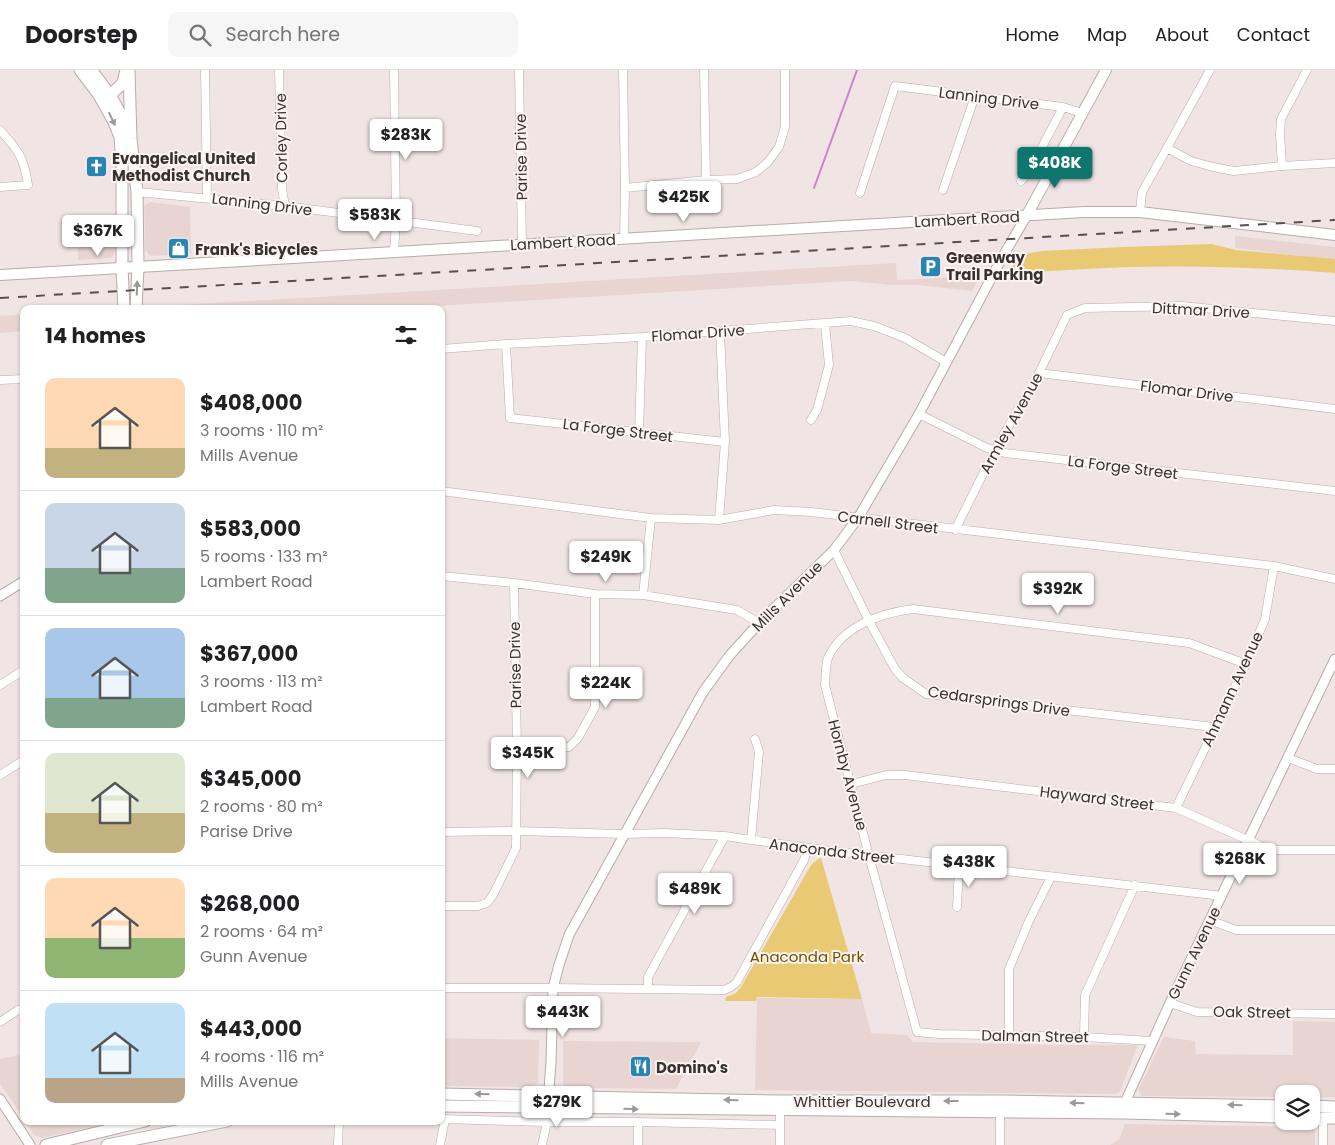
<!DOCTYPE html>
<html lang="en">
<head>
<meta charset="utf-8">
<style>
  :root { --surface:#fff; --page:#f6f6f6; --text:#202124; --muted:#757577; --line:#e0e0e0; --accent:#0f766e }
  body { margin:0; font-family:Poppins,sans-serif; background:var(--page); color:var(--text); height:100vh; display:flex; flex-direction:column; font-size:19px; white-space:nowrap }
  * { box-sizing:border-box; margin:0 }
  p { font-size:16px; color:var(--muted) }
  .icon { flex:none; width:28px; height:28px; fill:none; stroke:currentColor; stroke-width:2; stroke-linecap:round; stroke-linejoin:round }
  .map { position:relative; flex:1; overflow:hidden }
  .side { position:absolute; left:20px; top:235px; width:425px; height:820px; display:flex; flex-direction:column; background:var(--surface); border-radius:10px; box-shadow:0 1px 4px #0004 }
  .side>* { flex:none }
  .buttons { position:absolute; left:1275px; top:1015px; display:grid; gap:10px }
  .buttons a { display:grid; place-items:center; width:45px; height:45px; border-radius:10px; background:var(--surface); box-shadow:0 1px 4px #0004; font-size:25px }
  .price { position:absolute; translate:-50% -42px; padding:0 11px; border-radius:5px; background:#fff; color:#222; font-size:16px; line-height:32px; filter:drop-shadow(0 1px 2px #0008) }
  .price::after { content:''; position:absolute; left:50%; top:30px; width:15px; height:11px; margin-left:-8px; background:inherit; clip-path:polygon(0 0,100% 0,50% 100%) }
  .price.on { background:var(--accent); color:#fff }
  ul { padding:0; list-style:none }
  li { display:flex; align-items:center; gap:15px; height:125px; padding:0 25px }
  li+li { border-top:1px solid var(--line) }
  li span { display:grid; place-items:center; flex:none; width:140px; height:100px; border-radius:10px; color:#555 }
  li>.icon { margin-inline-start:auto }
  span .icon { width:60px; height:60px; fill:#fffc; stroke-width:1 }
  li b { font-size:21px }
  h2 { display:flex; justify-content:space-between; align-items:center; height:60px; padding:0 25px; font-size:21px }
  header { display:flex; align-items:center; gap:30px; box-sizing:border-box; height:70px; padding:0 25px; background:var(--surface); border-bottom:1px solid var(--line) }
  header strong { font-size:24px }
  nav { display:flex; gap:28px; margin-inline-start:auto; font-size:18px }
  .search { width:350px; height:45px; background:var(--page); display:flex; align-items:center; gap:12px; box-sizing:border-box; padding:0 18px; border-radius:10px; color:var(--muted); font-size:19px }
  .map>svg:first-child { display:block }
</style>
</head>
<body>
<header>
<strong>Doorstep</strong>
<div class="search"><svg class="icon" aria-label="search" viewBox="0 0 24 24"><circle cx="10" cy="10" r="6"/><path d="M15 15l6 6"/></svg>Search here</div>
<nav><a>Home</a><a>Map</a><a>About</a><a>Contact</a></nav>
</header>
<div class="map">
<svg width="1335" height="1075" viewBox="0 0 1335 1075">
  <rect width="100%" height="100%" fill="#f0e5e4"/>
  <path fill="#e8d5d2" d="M150,132L190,137L191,184L151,186L145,180L144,136Z
    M114,155L115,183L111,188L78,190V157Z
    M1235,166L1335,177V190L1235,178Z
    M896,193L897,210L980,206L972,221L918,215H892L850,211L386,239H146V237Z
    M24,244V261L0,263V246Z
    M757,928L862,929L871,963L907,965L913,972L1062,975H1135L1137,977L1120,1022L1116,1024L755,1020Z
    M1293,951L1335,952V1027H1311V1024H1284V1027L1142,1026L1138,1020L1164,967L1195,971L1196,984L1293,985Z
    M441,968L539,970L538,1012L533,1017L441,1016Z
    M563,971L680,972H701L676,1019L589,1018H568L563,1015Z
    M24,984V1049L0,1013V989Z
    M25,1051H117L42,1068L34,1065Z
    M1125,1054L1311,1057L1315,1061V1075H1110L1119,1069Z"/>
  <path fill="#eac974" d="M1211,174L1236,180L1335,189V203C1246,196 1157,194 1067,200C1048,201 1029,202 1010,204L1014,193L1020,185L1042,181L1123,177Z
    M821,788L862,929L757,927L756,931H725L726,927L736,923L741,917L811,795L818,789Z"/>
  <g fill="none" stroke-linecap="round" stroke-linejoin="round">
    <path stroke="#ca85ca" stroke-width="2" d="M814,118L857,0"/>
    <defs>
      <path id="minor" d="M205,0L207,128
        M279,0L282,119L285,136
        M394,0L396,151L394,182
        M519,0L522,175
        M623,0L625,118L624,169
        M704,0L706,110
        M0,60C18,80 24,87 28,115L0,117
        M1167,78L1191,91L1213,97L1234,101L1282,96L1335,93
        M1282,96L1280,64L1281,49L1307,0
        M1021,111L1029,102L1063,37
        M625,118L706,110L737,109L756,102L768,92L779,77L785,57V0
        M943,120L975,26
        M137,122L285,136L477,161
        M860,123L895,16L1063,37L1082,43
        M1140,142L1142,122L1167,78L1210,0
        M506,274L510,348L725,372
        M441,279L506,274L642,267L851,251L874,256L905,268L946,292
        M1039,303L1335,339
        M0,310L24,309
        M919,344L987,378L1005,383L1335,421
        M811,350L817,340L829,295L825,254
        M639,362L642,267
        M441,421L651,448L719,450L774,440L811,442L1274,496L1335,509
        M719,450L725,372L720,261
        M955,460L995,380L1039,303L1067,245L1085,238L1182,236L1335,251
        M834,480L869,551L895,599L903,608L926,624L1214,657
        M441,506L514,513L595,524L643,525L737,540L759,553
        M643,525L651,448
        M0,615L24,600
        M517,679L569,677L578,668L595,637V524
        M1288,688L1317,699H1335
        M0,705L24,690
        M851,714L886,705H905L1176,738L1270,780H1335
        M1176,738L1246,594L1265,549L1274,496
        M441,762L517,761L624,764L665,763L725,766L751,770L832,781L1222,826
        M751,770L759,682L755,669
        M441,836H478L487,833L493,825L516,778L517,679L514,513
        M957,837L959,797
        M1210,850L1236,860H1335
        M441,918H553L724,920L731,917L737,912L804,790L808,778
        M648,919V907L725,766
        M1170,933L1197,942L1335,944
        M0,952L18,940L24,939
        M1009,965V899L1029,851L1051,807
        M1084,967L1085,925L1135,815
        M1152,971L1084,967L939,964L917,962L869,786L825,615C826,607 825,596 828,588C842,556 881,543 913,539L1189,573L1246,594
        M780,1037V1075
        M441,1049L547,1052H638L780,1055
        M338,1075L339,1051
        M440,1075L445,1049
        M542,1075L547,1052L548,1038
        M638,1075V1052
        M1000,1075V1037
        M1323,1075V1048"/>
      <path id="tertiary" d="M0,526L24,511
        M0,1029L30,1075
        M548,1033L551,992L553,918L559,895L569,865L703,622L730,585L759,553L834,480L858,448L919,344L1003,186L1027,145
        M1125,1038L1127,1028L1170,933L1335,589"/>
      <path id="secondary" d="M1027,145L1106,0
        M0,205L1084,142H1140L1335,165"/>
      <path id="primary" d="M80,0L99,25L114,52L120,67L122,93V198L124,239
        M91,0C107,19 119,37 128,61
        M129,0L131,69L137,122L138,197L136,239
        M106,29L123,13L126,0
        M441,1024L780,1031H1000L1284,1036
        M441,1036L1124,1043L1284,1047
        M1311,1036L1335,1037
        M1311,1048H1335
        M46,1075L145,1051
        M107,1075L227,1051"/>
    </defs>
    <use href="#minor" stroke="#b6acab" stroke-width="9"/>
    <use href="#tertiary" stroke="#b6acab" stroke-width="11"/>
    <use href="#secondary" stroke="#b6acab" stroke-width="12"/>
    <use href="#primary" stroke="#b6acab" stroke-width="13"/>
    <use href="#minor" stroke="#fff" stroke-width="8"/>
    <use href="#tertiary" stroke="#fff" stroke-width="9"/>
    <use href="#secondary" stroke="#fff" stroke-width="10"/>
    <use href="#primary" stroke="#fff" stroke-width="11"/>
    <path stroke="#554f4f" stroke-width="2" stroke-dasharray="9 9" stroke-linecap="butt" d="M0,228L1335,150"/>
  </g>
  <defs><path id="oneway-solid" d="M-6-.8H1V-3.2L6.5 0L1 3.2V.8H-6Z" transform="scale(1.25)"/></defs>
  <g fill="#9b9898">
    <use href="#oneway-solid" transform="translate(112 49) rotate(65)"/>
    <use href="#oneway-solid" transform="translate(137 218) rotate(-88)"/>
    <use href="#oneway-solid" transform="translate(482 1024) rotate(-179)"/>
    <use href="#oneway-solid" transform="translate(731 1030) rotate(-179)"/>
    <use href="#oneway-solid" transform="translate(951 1031) rotate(-180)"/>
    <use href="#oneway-solid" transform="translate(1077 1033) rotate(-179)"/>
    <use href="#oneway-solid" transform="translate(1235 1035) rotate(-179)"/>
    <use href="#oneway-solid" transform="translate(631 1039) rotate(1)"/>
    <use href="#oneway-solid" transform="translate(1173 1044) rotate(2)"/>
  </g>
  <defs>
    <symbol id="church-square" viewBox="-11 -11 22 22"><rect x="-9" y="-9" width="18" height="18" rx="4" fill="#2884b1" stroke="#fdf3f1"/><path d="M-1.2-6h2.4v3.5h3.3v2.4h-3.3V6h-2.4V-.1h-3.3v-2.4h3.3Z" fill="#fff"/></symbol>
    <symbol id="shop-square" viewBox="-11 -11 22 22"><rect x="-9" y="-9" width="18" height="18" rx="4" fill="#2884b1" stroke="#fdf3f1"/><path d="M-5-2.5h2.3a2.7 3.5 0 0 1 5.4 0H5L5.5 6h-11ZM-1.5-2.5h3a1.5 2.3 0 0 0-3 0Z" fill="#fff"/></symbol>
    <symbol id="parking-square" viewBox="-11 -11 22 22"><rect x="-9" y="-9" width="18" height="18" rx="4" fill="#2884b1" stroke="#fdf3f1"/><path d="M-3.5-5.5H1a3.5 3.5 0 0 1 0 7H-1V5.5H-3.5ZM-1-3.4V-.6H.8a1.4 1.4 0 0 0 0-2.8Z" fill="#fff"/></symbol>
    <symbol id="restaurant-square" viewBox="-11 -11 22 22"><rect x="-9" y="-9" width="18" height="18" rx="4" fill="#2884b1" stroke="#fdf3f1"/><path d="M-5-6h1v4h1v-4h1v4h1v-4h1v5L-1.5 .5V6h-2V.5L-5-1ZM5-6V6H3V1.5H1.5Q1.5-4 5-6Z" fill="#fff"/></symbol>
  </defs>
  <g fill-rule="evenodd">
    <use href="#church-square" x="84" y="84" width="25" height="25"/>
    <use href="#shop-square" x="166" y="166" width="25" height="25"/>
    <use href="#parking-square" x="918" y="184" width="25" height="25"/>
    <use href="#restaurant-square" x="628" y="984" width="25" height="25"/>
  </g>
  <g text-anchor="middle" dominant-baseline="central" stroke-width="4" stroke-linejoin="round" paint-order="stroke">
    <g font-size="15" fill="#373232" stroke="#fdf3f1">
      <text transform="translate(989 28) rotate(7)">Lanning Drive</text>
      <text transform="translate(281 68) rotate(-91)">Corley Drive</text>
      <text transform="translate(521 87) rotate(-91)">Parise Drive</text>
      <text transform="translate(262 134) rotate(7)">Lanning Drive</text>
      <text transform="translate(967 149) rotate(-3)">Lambert Road</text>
      <text transform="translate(563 172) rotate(-3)">Lambert Road</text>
      <text transform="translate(1201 240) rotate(3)">Dittmar Drive</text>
      <text transform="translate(698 263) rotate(-4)">Flomar Drive</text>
      <text transform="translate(1187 321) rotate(7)">Flomar Drive</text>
      <text transform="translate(1011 353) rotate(-61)">Armley Avenue</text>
      <text transform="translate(618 360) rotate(7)">La Forge Street</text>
      <text transform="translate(1123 397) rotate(7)">La Forge Street</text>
      <text transform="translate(888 452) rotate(7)">Carnell Street</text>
      <text transform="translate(787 526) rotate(-45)">Mills Avenue</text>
      <text transform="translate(515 595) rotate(-91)">Parise Drive</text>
      <text transform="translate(1232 619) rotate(-65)">Ahmann Avenue</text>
      <text transform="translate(999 631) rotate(8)">Cedarsprings Drive</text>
      <text transform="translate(848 705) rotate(75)">Hornby Avenue</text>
      <text transform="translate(1097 728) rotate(7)">Hayward Street</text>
      <text transform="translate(832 781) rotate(7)">Anaconda Street</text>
      <text transform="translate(1194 883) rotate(-64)">Gunn Avenue</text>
      <text transform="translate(1252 942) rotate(1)">Oak Street</text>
      <text transform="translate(1035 966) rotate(1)">Dalman Street</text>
      <text x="862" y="1031">Whittier Boulevard</text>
    </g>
    <g font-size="15" font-weight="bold" fill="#373232" stroke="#fdf3f1" text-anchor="start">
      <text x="112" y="88">Evangelical United<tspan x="112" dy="17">Methodist Church</tspan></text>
      <text x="195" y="179">Frank's Bicycles</text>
      <text x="946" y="187">Greenway<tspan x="946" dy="17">Trail Parking</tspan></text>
      <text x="656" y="997">Domino's</text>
    </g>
    <g font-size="15" fill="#6d5403" stroke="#fdf3f1">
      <text x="807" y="886">Anaconda Park</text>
    </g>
  </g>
</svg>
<div class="buttons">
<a><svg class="icon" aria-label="layers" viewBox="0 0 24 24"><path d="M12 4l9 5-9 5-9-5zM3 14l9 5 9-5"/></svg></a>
</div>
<b class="price" style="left:406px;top:91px">$283K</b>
<b class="price on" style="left:1055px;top:119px">$408K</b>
<b class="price" style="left:684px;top:153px">$425K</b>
<b class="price" style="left:375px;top:171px">$583K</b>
<b class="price" style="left:98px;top:187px">$367K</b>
<b class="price" style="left:606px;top:513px">$249K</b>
<b class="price" style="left:1058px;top:545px">$392K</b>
<b class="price" style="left:606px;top:639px">$224K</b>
<b class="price" style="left:528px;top:709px">$345K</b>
<b class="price" style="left:1240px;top:815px">$268K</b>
<b class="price" style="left:969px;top:818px">$438K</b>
<b class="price" style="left:695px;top:845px">$489K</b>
<b class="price" style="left:563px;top:968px">$443K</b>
<b class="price" style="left:557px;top:1058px">$279K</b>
<section class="side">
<h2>14 homes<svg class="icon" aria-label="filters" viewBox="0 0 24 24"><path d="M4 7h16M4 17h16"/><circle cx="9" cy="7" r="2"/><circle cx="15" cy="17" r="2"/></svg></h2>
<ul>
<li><span style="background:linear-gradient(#ffd9b3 70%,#c2b280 0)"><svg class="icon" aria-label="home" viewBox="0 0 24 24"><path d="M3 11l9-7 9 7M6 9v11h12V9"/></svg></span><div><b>$408,000</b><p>3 rooms · 110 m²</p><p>Mills Avenue</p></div></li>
<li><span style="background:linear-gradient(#c9d6e8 65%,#7fa58c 0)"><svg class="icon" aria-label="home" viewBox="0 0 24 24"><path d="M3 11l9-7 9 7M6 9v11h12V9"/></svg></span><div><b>$583,000</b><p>5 rooms · 133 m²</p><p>Lambert Road</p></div></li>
<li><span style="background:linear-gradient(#a9c7e8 70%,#7fa58c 0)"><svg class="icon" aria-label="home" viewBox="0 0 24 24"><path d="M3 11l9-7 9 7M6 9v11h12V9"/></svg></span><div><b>$367,000</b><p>3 rooms · 113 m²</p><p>Lambert Road</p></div></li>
<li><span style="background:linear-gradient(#dfe7d0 60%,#c2b280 0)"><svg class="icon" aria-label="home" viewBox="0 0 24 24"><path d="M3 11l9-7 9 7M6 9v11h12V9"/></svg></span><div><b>$345,000</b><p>2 rooms · 80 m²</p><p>Parise Drive</p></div></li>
<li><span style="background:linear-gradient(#ffd9b3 60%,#8fb573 0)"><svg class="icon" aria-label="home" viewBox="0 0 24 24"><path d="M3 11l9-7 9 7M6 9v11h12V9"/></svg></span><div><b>$268,000</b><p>2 rooms · 64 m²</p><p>Gunn Avenue</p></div></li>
<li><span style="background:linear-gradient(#bfe0f5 75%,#b9a48a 0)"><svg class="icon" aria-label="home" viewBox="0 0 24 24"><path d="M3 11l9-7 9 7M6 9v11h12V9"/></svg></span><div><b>$443,000</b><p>4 rooms · 116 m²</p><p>Mills Avenue</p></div></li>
</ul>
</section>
</div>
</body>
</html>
